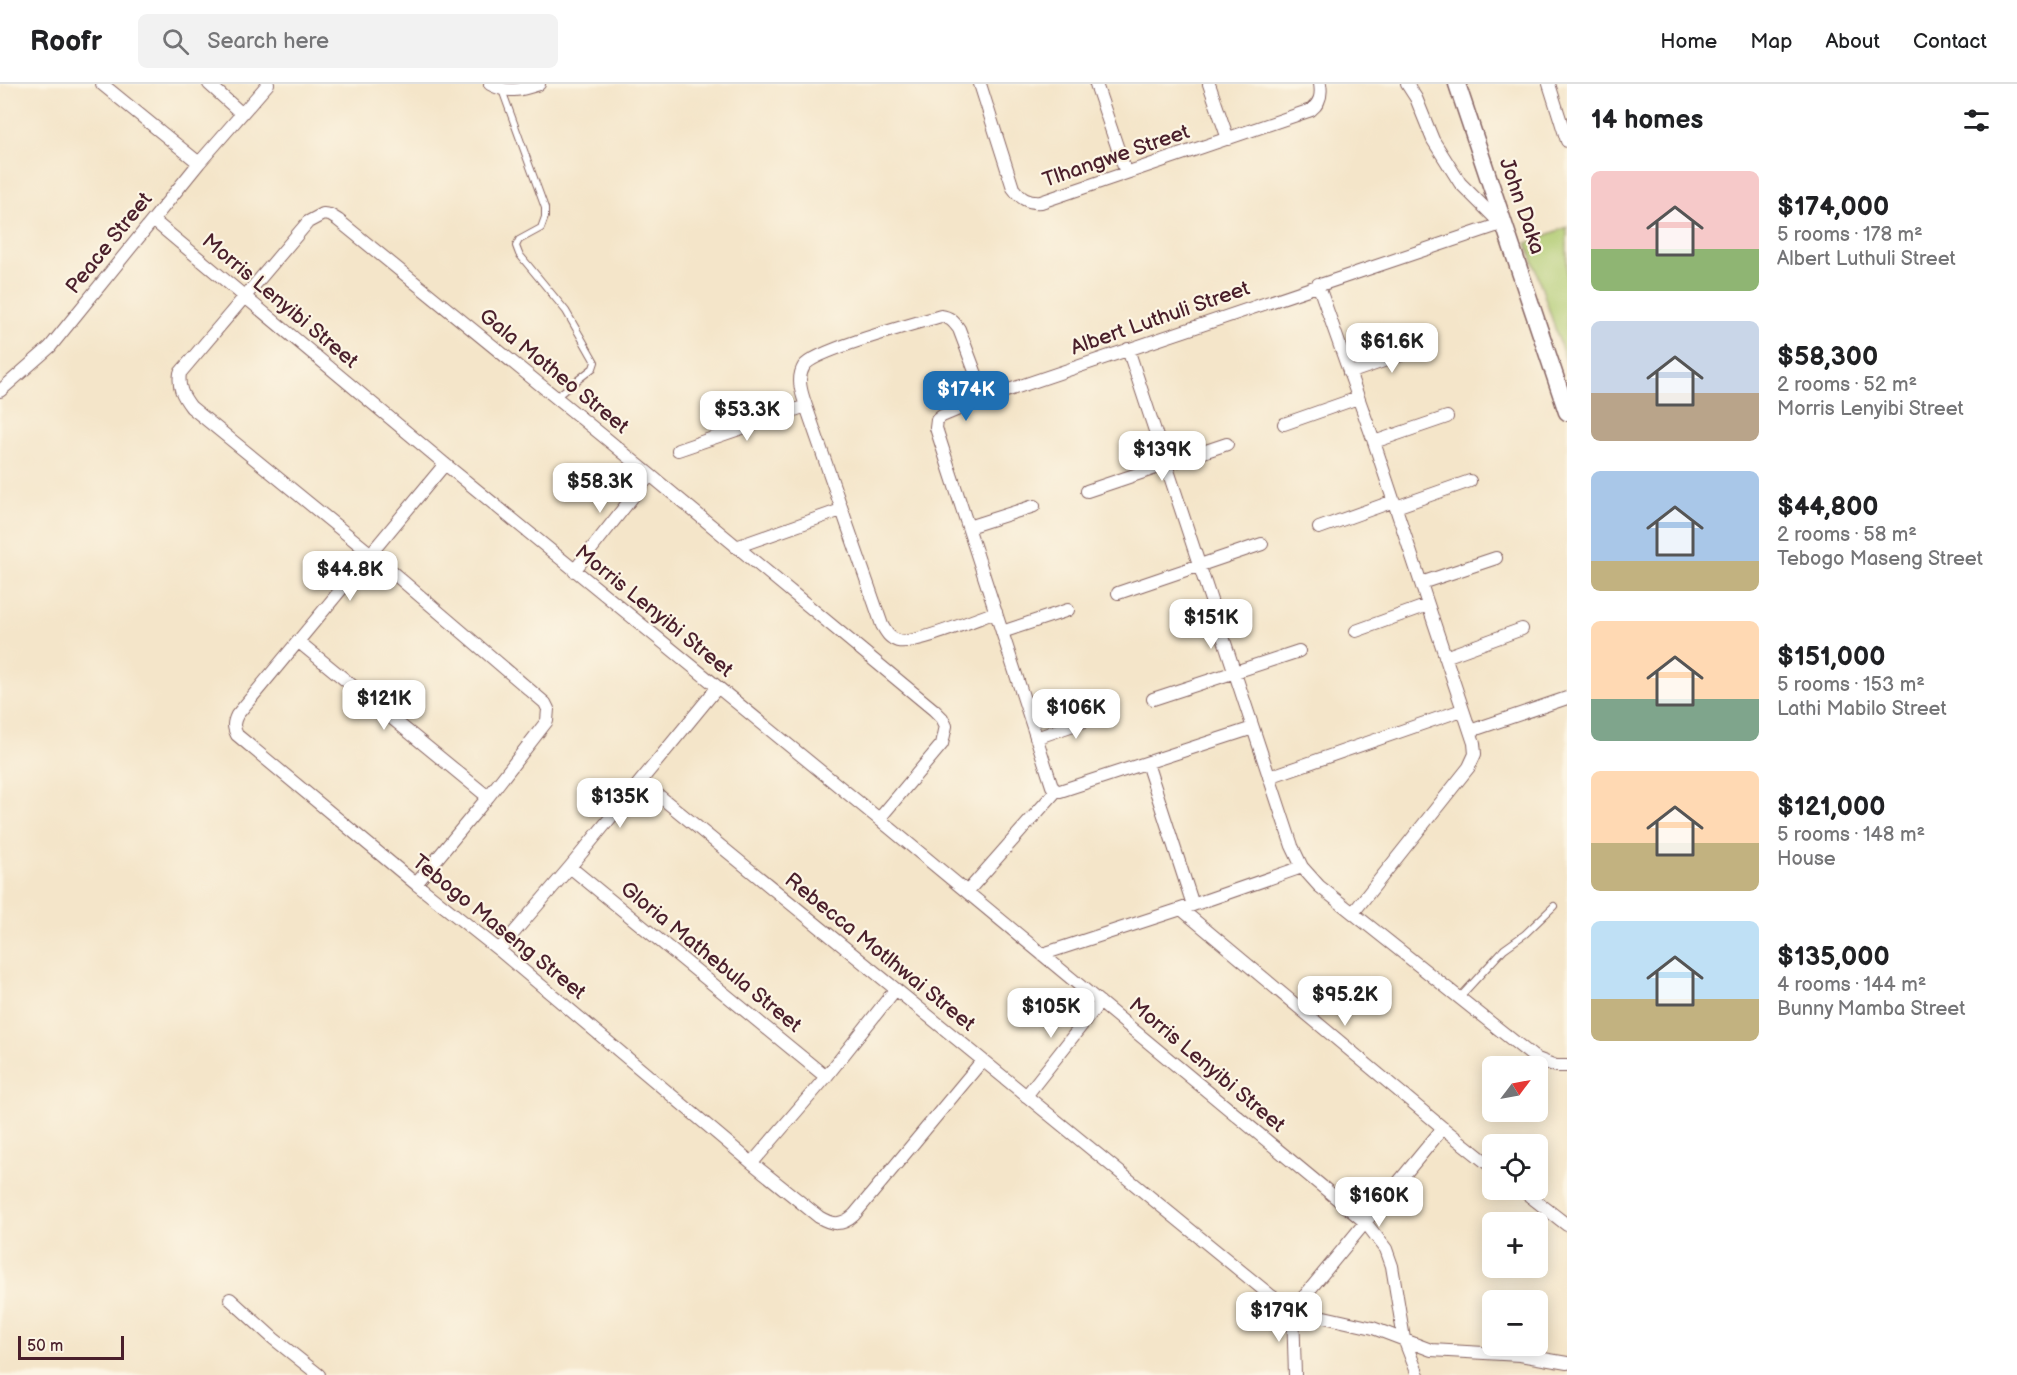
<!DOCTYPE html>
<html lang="en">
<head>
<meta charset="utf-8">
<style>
  :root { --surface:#fff; --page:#f2f2f2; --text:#202124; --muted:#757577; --line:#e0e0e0; --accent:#1f6fb2 }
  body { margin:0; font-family:"Balsamiq Sans",sans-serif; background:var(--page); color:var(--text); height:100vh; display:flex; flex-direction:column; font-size:22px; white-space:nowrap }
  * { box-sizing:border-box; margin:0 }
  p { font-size:20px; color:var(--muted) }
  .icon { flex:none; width:33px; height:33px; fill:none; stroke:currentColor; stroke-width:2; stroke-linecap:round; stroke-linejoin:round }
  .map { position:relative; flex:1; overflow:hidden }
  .details { display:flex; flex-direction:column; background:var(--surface); width:450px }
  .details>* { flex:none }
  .needle { width:39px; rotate:58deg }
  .tools { position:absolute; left:1482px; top:972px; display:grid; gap:12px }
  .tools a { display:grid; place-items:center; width:66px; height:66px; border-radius:9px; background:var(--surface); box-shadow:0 3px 15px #0003; font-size:30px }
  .scale { position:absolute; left:18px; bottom:15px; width:106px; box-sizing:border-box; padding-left:6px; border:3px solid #4a1f2b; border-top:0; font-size:16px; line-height:21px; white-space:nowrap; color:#4a1f2b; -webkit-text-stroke:4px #fcf5e5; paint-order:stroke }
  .price { position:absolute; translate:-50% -51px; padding:0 14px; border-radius:12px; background:#fff; color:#222; font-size:20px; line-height:39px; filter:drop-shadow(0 2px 3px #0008) }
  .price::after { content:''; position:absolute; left:50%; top:36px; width:18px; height:14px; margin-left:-9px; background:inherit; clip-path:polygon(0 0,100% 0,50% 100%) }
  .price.active { background:var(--accent); color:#fff }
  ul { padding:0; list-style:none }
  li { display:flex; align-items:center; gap:18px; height:150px; padding:0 24px }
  li span { display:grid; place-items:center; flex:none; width:168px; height:120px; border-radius:9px; color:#555 }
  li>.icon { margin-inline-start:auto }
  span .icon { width:72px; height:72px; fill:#fffc; stroke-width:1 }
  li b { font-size:26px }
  h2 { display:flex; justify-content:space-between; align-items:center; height:72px; padding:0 24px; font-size:26px }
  header { display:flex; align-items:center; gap:36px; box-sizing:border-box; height:84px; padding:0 30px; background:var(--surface); border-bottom:2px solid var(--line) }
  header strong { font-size:28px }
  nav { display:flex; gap:33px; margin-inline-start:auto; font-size:21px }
  .search { width:420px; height:54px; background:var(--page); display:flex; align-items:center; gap:15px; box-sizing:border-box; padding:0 21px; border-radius:9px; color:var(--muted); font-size:22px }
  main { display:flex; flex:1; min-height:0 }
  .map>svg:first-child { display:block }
</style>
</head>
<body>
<header>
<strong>Roofr</strong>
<div class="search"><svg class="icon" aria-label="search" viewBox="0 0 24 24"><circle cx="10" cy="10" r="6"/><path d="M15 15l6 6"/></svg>Search here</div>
<nav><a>Home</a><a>Map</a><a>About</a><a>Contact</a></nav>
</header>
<main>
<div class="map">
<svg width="1567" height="1291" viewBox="0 0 1567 1291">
  <rect width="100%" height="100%" fill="#fcf5e5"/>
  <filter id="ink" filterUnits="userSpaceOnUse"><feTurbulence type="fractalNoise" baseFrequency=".0167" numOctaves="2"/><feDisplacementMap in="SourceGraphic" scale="12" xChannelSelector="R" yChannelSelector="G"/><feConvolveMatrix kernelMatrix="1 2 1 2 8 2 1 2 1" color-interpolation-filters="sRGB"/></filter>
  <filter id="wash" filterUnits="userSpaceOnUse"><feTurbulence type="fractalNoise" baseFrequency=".008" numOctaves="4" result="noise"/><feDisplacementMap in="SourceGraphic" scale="24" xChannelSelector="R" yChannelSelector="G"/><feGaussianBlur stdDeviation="1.35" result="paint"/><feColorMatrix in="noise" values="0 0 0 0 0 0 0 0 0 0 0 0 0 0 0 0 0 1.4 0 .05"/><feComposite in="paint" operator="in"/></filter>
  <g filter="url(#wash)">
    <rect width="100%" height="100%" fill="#f4e5c9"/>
    <path fill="#b0cb72" stroke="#7d754e" stroke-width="1.5" d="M1567,143V281L1527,159Z"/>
  </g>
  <g filter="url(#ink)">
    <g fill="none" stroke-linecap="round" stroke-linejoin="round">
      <defs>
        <path id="lane" d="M502,6L545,124V133L541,144L519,156L516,162L519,170L566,227L595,278L593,284L556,313
          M1460,913L1504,865L1525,850L1554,822"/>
        <path id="street" d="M102,0L199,79
          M209,0L242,30
          M490,0C507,10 521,6 539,0
          M980,0L1013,104C1021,115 1028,119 1041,118L1311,26C1320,19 1322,11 1320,0
          M1096,0L1126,89
          M1209,0L1228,55
          M1407,0L1416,14L1433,56L1460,99L1501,140
          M1549,0L1567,57
          M153,136L445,380L879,735L1365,1138L1386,1165L1392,1182L1404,1255L1418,1291
          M1318,200L1374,358L1474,659L1475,670L1469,683L1353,829
          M1128,265L1292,762L1302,783L1319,802L1535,974L1556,982H1567
          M1349,289L1424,263
          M0,307L50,263L199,79L268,0
          M985,314L959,245C954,238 950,233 941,232C917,239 815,266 804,282C796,295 802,310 806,322L882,541C886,548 889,554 898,557C914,561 976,535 996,528
          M1284,340L1358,314
          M1374,358L1447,333
          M678,366L806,322
          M445,380L237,631C233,639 233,643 237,651L416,800L499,866L752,1079L819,1133C832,1141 842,1142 854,1131L982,977
          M1087,407L1227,360
          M1396,423L1470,397
          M968,443L1034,422
          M1319,444L1394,417
          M736,463L841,426
          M574,487L650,391
          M1421,499L1496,474
          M1118,509L1262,460
          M1356,547L1428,521
          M1002,548L1068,526
          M299,558L488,713
          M1445,573L1522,545
          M1153,615L1299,567
          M1253,644L1060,707H1056L1052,702L936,344L937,336L942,332L985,314L1504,139
          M1470,647L1567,614
          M1036,654L1105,630
          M1147,679L1193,821
          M1269,693L1462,626
          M641,697L1270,1211L1293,1226L1373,1244L1431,1266L1520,1271L1567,1279
          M570,783L826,993
          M416,800L488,713L547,637L548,625L545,619L371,470L191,323C182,311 178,303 180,289L308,138L323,130L330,131L338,136L608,356L934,626L942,634L946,642L942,660L879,735
          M967,808L1056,707
          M1181,825L1443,1044L1492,1083
          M499,866L570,783L717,604
          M1043,870L1181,825L1302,783
          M1026,1012L1100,918
          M752,1079L826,993L895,906
          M1522,1106L1567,1141
          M230,1215L274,1255L319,1291
          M1295,1291L1293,1226L1443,1044"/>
        <path id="secondary" d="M1457,0L1567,328"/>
      </defs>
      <use href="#lane" stroke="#866462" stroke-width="8"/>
      <use href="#street" stroke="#866462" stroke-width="14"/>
      <use href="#secondary" stroke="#866462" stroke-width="19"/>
      <use href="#lane" stroke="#fff" stroke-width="6"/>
      <use href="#street" stroke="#fff" stroke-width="12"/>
      <use href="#secondary" stroke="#fff" stroke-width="16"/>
    </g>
  </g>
  <g text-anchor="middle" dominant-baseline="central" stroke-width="4.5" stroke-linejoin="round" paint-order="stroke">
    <g font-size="21" fill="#4a1f2b" stroke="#fcf5e5">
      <text transform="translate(1116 72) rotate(-19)">Tlhangwe Street</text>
      <text transform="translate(1522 122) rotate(71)">John Daka</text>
      <text transform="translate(109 159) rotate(-51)">Peace Street</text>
      <text transform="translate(280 217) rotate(40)">Morris Lenyibi Street</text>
      <text transform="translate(1160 234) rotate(-19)">Albert Luthuli Street</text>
      <text transform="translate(554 287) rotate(39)">Gala Motheo Street</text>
      <text transform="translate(654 527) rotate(39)">Morris Lenyibi Street</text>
      <text transform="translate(499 843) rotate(39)">Tebogo Maseng Street</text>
      <text transform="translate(880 868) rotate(39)">Rebecca Motlhwai Street</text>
      <text transform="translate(711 873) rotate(39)">Gloria Mathebula Street</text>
      <text transform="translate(1207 981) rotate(40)">Morris Lenyibi Street</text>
    </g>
  </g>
</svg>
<div class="tools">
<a><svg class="needle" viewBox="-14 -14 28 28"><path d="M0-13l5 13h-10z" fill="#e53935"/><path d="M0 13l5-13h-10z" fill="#757577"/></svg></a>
<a><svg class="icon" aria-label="locate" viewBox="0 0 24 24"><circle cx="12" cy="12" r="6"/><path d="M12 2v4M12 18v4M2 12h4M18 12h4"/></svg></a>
<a>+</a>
<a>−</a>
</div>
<div class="scale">50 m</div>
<b class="price" style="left:1392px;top:290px">$61.6K</b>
<b class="price active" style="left:966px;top:338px">$174K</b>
<b class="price" style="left:747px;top:358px">$53.3K</b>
<b class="price" style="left:1162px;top:398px">$139K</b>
<b class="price" style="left:600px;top:430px">$58.3K</b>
<b class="price" style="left:350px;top:518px">$44.8K</b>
<b class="price" style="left:1211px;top:566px">$151K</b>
<b class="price" style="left:384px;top:647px">$121K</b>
<b class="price" style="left:1076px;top:656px">$106K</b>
<b class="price" style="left:620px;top:745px">$135K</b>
<b class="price" style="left:1345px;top:943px">$95.2K</b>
<b class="price" style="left:1051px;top:955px">$105K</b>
<b class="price" style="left:1379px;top:1144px">$160K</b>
<b class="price" style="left:1279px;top:1259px">$179K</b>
</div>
<section class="details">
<h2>14 homes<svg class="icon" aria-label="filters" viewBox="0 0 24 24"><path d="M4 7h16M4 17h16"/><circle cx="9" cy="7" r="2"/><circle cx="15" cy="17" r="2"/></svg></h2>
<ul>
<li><span style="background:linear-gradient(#f6c9c9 65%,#8fb573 0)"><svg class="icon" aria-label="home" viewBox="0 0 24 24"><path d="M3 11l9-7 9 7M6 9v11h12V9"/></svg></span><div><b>$174,000</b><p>5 rooms · 178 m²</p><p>Albert Luthuli Street</p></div></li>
<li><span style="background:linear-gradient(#c9d6e8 60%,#b9a48a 0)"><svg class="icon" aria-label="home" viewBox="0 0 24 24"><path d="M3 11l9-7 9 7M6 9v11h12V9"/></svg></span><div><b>$58,300</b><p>2 rooms · 52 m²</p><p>Morris Lenyibi Street</p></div></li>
<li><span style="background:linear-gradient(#a9c7e8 75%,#c2b280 0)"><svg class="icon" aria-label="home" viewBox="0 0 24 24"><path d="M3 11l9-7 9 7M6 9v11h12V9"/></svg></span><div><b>$44,800</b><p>2 rooms · 58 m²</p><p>Tebogo Maseng Street</p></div></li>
<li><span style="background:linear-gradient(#ffd9b3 65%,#7fa58c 0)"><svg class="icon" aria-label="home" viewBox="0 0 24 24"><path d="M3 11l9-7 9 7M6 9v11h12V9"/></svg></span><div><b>$151,000</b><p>5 rooms · 153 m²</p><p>Lathi Mabilo Street</p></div></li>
<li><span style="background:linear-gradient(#ffd9b3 60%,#c2b280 0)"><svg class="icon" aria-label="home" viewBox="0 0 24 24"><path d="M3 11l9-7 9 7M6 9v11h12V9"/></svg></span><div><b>$121,000</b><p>5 rooms · 148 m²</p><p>House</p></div></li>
<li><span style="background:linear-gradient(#bfe0f5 65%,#c2b280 0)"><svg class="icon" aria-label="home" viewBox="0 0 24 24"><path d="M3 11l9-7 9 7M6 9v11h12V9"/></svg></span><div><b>$135,000</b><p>4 rooms · 144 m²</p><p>Bunny Mamba Street</p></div></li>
</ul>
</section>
</main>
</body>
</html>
